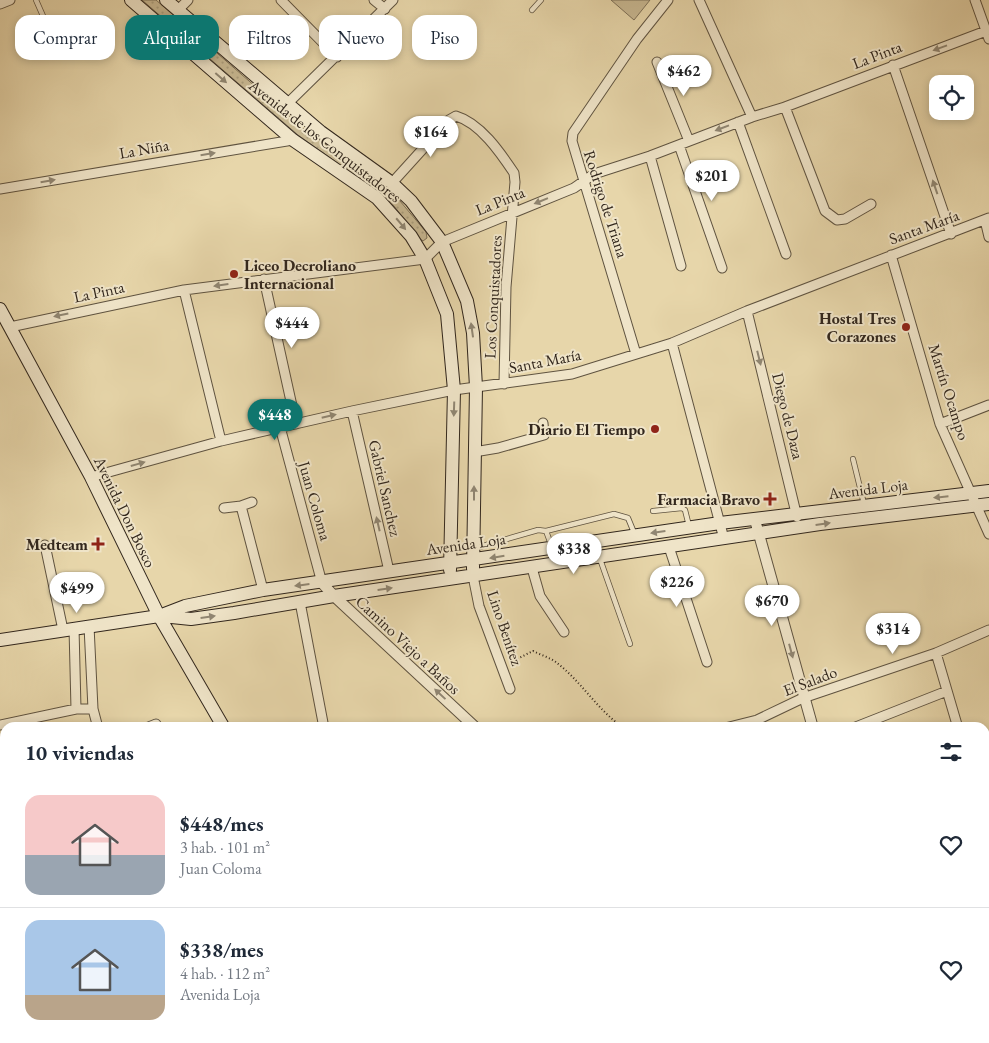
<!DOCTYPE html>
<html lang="es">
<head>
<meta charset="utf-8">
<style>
  :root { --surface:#fff; --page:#f2f2f3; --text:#1f2937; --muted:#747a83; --line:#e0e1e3; --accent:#0f766e }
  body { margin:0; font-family:"EB Garamond",serif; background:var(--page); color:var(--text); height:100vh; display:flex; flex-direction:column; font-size:19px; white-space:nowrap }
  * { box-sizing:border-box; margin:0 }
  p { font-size:16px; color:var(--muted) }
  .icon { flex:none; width:28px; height:28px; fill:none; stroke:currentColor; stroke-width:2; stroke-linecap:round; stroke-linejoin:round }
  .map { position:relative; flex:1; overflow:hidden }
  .drawer { position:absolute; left:0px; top:722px; width:990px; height:321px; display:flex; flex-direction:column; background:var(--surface); border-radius:15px 15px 0 0; box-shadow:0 2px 8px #0003 }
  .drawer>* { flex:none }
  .guide { position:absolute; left:15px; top:15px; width:500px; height:45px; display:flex; gap:10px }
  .fabs { position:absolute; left:929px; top:75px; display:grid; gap:10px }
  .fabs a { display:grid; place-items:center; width:45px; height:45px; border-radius:10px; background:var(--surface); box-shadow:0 2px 8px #0003; font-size:25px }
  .price { position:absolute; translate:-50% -42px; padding:0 11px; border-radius:18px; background:#fff; color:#222; font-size:16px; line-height:32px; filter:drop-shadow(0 1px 2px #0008) }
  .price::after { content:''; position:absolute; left:50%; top:30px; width:15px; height:11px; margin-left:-8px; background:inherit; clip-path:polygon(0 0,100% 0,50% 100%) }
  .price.active { background:var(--accent); color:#fff }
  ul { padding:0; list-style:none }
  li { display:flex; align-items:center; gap:15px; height:125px; padding:0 25px }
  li+li { border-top:1px solid var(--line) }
  li span { display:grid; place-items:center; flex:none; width:140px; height:100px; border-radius:15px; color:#555 }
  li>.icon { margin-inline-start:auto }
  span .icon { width:60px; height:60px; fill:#fffc; stroke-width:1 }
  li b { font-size:21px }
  h2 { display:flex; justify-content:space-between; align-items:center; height:60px; padding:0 25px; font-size:21px }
  .chip { padding:0 18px; border-radius:15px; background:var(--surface); box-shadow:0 2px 8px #0003; font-size:18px; line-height:45px }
  .chip.active { background:var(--accent); color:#fff }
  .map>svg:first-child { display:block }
</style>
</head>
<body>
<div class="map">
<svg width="989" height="1043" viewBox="0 0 989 1043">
  <defs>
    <pattern id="grass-dots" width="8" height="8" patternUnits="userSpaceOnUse" patternTransform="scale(1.25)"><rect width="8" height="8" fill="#c8b892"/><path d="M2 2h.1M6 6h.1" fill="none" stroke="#ac9e7d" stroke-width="1.8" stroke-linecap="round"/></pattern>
  </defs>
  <rect width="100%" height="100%" fill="#e7d6aa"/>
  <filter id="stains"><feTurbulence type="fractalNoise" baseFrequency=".004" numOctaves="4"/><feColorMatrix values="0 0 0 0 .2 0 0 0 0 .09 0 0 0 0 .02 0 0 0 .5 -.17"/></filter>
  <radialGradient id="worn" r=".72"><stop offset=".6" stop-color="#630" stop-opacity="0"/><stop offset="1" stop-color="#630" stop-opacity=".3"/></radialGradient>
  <path fill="url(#grass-dots)" stroke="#7d7058" d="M142,0H156L303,128L379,183L400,201L426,232L427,238L423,241L419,238L394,206L374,189L298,135Z"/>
  <path fill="#c8b892" stroke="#7d7058" d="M611,0H650L634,20Z"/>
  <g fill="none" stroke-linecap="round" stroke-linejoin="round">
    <defs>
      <path id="service" d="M36,0L54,41
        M532,10L541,0
        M853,459L864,504
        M653,511L682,508L685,510L689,526
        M546,531L614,514L628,518L635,535
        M476,548L538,530L546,531L552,547
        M600,559L630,644
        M191,1039L193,1043
        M209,1039L211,1043"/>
      <path id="minor" d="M281,0L337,57
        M374,0L385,9
        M699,0L752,117
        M975,0L989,39
        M0,4L10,0
        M178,10L188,0
        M657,62L689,141
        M893,65L951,234
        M287,104L393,0
        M785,107L825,211L837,220L845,219L871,204
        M738,122L786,254
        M679,145L722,268
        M650,156L681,266
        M392,183L449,120L456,116C480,123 500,152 514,173L515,182L506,287L504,384
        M0,189L293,140
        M985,220L989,237
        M891,255L940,424L989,534
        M264,279L296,424
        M184,290L221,441
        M747,311L797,517
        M10,327L184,290L425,259L442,242L574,188L594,174L650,156L752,117L785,107L986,31
        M672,343L724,539
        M636,354L572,141L573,133L637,39L668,0
        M352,411L389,571
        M940,424L989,405
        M280,427L322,583
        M474,452L498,448L544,435L543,423
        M91,477L221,441L352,411L454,390L572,374L672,343L747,311L989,218
        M241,506L252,502
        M224,508L241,506L263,590
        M45,545L63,630
        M669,547L707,662
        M532,568L540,596L564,632
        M473,576L479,606L510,689
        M300,602L324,728
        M89,626L93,709L98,728
        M74,628L76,709
        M936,653L958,728
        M0,725L76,709H93
        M146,728L156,724
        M577,728H605
        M725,728L757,720L803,698L936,653L989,630
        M853,728L947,691
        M985,739L989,738
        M985,777L989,782
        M0,848L5,847
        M985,886L989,891
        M985,1008L989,1003
        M0,1023L5,1035
        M255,1039L258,1043
        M357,1043L369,1039
        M757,1043L762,1039
        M954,1043L957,1039"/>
      <path id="tertiary" d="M755,520L813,728
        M322,583L334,596L476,728
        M985,1013L989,1016
        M625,1039L628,1043"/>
      <path id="secondary" d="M131,0L293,140L377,198L411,236L425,259L447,314L454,390L450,570
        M166,0L321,132L392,183L411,201L442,242L467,301L473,333L476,387L473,569
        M0,309L91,477L159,616L224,728
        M162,616L191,619L234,613L334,596L820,524L989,504
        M0,640L159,616L185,606L263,590L720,523L989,491
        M394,1039L396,1043"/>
    </defs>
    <use href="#service" stroke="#5f5340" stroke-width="6"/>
    <use href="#minor" stroke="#5f5340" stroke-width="11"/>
    <use href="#tertiary" stroke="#5f5340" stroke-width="12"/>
    <use href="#secondary" stroke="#32271d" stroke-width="14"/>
    <path stroke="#32271d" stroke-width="2" stroke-dasharray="1 2.5" stroke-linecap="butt" d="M511,662L533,651C541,655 551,658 557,663C582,682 598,711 624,728
      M985,755L989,754"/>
    <use href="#service" stroke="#efe4c8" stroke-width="4.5"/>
    <use href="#minor" stroke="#efe4c8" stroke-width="9"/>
    <use href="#tertiary" stroke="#efe4c8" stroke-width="10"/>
    <use href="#secondary" stroke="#efe4c8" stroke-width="12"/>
  </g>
  <defs><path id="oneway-solid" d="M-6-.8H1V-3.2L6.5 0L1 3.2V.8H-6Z" transform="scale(1.25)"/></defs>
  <g fill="#908672">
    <use href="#oneway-solid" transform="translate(940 48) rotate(160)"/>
    <use href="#oneway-solid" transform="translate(221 78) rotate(41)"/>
    <use href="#oneway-solid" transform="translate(722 128) rotate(159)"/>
    <use href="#oneway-solid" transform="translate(208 154) rotate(-9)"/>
    <use href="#oneway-solid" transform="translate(48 181) rotate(-10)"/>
    <use href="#oneway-solid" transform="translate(935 187) rotate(-109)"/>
    <use href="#oneway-solid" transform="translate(541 201) rotate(158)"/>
    <use href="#oneway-solid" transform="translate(401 224) rotate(50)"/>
    <use href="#oneway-solid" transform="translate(221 285) rotate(172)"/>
    <use href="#oneway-solid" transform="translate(61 315) rotate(168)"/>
    <use href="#oneway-solid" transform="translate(472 330) rotate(-98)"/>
    <use href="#oneway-solid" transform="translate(759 358) rotate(76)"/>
    <use href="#oneway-solid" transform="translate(454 409) rotate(92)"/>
    <use href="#oneway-solid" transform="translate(329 416) rotate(-13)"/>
    <use href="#oneway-solid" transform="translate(138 464) rotate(-16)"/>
    <use href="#oneway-solid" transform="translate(474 493) rotate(-90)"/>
    <use href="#oneway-solid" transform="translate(941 497) rotate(174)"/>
    <use href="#oneway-solid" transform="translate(378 524) rotate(-103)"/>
    <use href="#oneway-solid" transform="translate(823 524) rotate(-8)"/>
    <use href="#oneway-solid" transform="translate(658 532) rotate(172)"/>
    <use href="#oneway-solid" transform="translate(497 557) rotate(171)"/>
    <use href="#oneway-solid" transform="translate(302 585) rotate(173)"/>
    <use href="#oneway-solid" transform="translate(385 589) rotate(-8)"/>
    <use href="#oneway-solid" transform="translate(208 617) rotate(-8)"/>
    <use href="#oneway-solid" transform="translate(791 651) rotate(75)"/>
    <use href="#oneway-solid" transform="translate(440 694) rotate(-137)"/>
  </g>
  <g fill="#8f2418" stroke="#efe4c8" stroke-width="2">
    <circle cx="234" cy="274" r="5"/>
    <circle cx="906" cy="327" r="5"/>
    <circle cx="655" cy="429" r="5"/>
    <path d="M767.5 491.5h5v5h5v5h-5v5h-5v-5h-5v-5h5z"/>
    <path d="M95.5 536.5h5v5h5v5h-5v5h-5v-5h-5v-5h5z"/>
  </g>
  <g text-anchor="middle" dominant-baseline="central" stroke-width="4" stroke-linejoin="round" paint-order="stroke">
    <g font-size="16" fill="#32271d" stroke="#efe4c8">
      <text transform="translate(877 55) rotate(-21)">La Pinta</text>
      <text transform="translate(325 141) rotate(38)">Avenida de los Conquistadores</text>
      <text transform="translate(144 149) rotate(-10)">La Niña</text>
      <text transform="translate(500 201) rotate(-22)">La Pinta</text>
      <text transform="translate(606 204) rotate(72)">Rodrigo de Triana</text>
      <text transform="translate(924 227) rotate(-20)">Santa María</text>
      <text transform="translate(99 292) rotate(-12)">La Pinta</text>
      <text transform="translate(493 297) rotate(-87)">Los Conquistadores</text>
      <text transform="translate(545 361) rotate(-11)">Santa María</text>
      <text transform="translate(949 392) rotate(72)">Martín Ocampo</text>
      <text transform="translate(788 416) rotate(76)">Diego de Daza</text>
      <text transform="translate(385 488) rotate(77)">Gabriel Sanchez</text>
      <text transform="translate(868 489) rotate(-7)">Avenida Loja</text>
      <text transform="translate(315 501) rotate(74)">Juan Coloma</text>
      <text transform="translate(125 512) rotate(64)">Avenida Don Bosco</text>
      <text transform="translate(466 544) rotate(-8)">Avenida Loja</text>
      <text transform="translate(505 628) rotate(71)">Lino Benítez</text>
      <text transform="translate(408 645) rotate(43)">Camino Viejo a Baños</text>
      <text transform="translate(810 681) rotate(-21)">El Salado</text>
    </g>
    <g font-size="16" font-weight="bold" fill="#32271d" stroke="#efe4c8" text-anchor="end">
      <text x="244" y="265" text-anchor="start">Liceo Decroliano<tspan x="244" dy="18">Internacional</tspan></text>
      <text x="896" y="318">Hostal Tres<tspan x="896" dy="18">Corazones</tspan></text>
      <text x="645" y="429">Diario El Tiempo</text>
      <text x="760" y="499">Farmacia Bravo</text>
      <text x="88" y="544">Medteam</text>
    </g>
  </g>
  <rect width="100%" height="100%" filter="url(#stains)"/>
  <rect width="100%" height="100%" fill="url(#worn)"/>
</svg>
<div class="fabs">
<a><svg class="icon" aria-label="locate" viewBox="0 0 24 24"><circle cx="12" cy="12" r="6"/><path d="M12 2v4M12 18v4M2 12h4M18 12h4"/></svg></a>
</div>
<b class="price" style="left:684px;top:97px">$462</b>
<b class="price" style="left:431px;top:158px">$164</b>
<b class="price" style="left:712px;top:202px">$201</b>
<b class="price" style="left:292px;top:349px">$444</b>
<b class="price active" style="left:275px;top:441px">$448</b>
<b class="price" style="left:574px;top:575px">$338</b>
<b class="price" style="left:677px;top:608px">$226</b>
<b class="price" style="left:77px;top:614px">$499</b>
<b class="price" style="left:772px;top:627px">$670</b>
<b class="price" style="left:893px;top:655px">$314</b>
<div class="guide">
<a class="chip">Comprar</a>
<a class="chip active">Alquilar</a>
<a class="chip">Filtros</a>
<a class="chip">Nuevo</a>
<a class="chip">Piso</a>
</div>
<section class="drawer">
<h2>10 viviendas<svg class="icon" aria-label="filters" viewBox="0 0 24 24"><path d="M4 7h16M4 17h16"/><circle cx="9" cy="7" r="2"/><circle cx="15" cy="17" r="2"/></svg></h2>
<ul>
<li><span style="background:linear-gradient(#f6c9c9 60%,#9aa5b1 0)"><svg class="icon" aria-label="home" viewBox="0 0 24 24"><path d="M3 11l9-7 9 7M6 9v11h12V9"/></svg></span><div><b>$448/mes</b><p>3 hab. · 101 m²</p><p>Juan Coloma</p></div><svg class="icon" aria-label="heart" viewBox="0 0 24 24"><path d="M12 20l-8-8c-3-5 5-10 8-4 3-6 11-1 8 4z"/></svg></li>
<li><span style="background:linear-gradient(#a9c7e8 75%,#b9a48a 0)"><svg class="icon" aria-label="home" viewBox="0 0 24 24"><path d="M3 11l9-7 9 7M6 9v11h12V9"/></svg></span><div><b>$338/mes</b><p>4 hab. · 112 m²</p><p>Avenida Loja</p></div><svg class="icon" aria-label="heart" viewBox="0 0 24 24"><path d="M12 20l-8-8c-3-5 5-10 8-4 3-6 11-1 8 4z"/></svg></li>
</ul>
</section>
</div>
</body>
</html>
